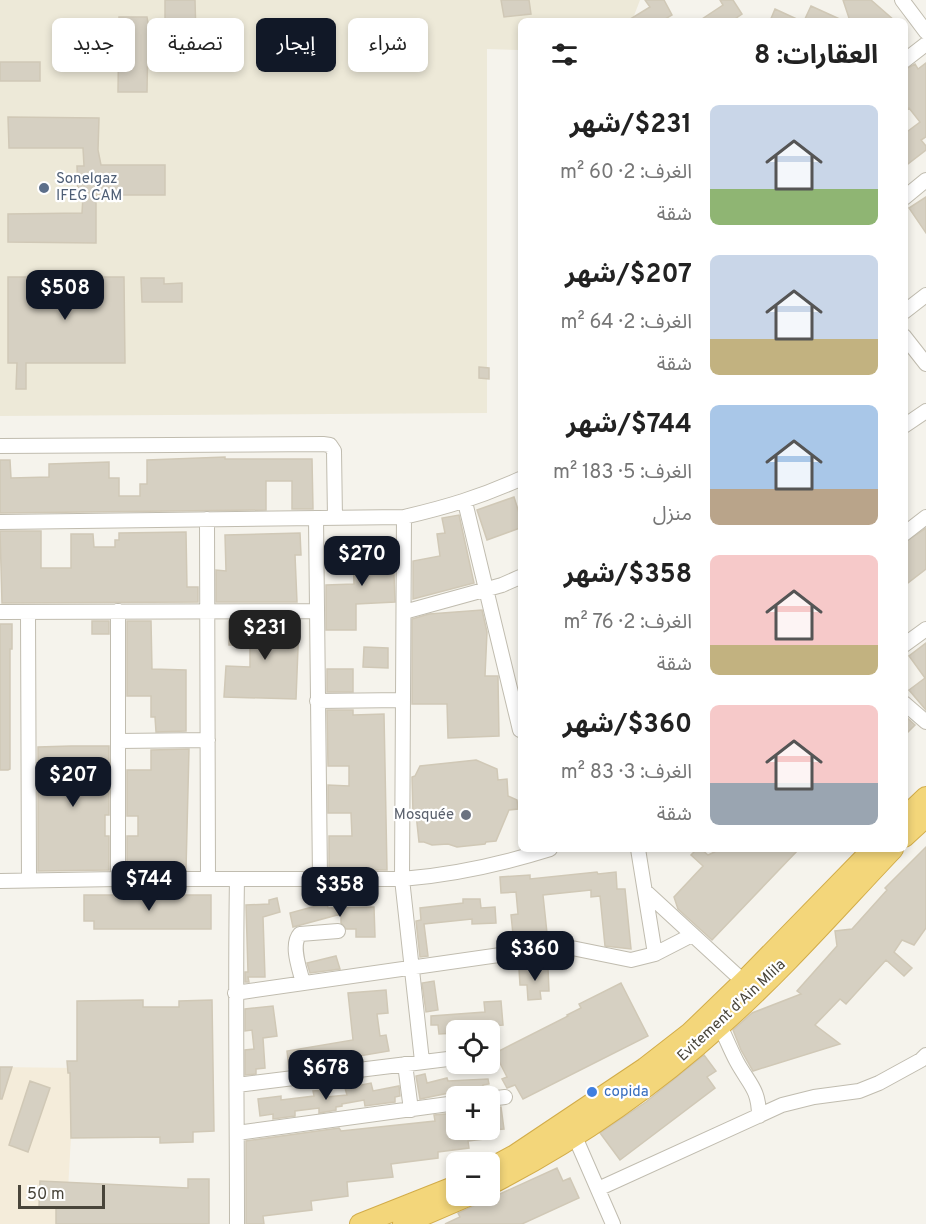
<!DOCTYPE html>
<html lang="ar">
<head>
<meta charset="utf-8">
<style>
  :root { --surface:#fff; --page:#f6f6f6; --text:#222; --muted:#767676; --accent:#111827 }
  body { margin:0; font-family:Overpass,"Noto Sans Arabic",sans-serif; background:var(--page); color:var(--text); direction:rtl; height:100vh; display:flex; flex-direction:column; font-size:22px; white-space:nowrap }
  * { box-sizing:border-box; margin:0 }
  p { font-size:20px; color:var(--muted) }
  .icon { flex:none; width:33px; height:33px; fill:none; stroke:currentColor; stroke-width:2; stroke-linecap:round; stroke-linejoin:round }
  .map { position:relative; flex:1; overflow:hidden; direction:ltr }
  .drawer { position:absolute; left:518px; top:18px; width:390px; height:834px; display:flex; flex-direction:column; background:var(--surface); border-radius:9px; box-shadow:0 3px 9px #0003; direction:rtl }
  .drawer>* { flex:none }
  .top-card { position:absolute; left:18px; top:18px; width:410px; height:54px; direction:rtl; display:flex; gap:12px }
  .buttons { position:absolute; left:446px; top:1020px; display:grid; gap:12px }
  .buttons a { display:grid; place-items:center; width:54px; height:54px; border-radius:9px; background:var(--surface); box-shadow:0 3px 9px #0003; font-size:30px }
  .scale { position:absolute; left:18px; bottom:15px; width:87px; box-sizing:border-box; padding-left:6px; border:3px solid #49453a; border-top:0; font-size:16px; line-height:21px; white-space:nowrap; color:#49453a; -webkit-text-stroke:4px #fff; paint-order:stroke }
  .price { position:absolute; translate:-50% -51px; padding:0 14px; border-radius:12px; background:var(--accent); color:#fff; font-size:20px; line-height:39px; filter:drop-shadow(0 2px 3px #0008) }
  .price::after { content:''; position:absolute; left:50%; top:36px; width:18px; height:14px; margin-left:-9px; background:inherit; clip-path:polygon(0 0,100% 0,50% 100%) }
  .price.active { background:#222; color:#fff }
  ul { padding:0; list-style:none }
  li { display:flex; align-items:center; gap:18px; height:150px; padding:0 30px }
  li span { display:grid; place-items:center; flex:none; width:168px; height:120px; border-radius:9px; color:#555 }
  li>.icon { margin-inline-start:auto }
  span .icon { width:72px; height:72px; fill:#fffc; stroke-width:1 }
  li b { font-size:26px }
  h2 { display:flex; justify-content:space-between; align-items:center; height:72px; padding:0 30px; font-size:26px }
  .pill { padding:0 21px; border-radius:9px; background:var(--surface); box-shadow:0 3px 9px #0003; font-size:21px; line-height:54px }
  .pill.active { background:var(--accent); color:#fff }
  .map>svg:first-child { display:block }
</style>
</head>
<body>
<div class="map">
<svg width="926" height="1224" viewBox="0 0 926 1224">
  <rect width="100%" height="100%" fill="#f5f3ec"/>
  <path fill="#f4ecda" d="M0,1067L75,1068L66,1224H0Z"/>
  <path fill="#ede9d8" d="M0,0H640L632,21H520V50L487,49V413L0,416Z"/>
  <path fill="#d6d0c2" stroke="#d0c8b6" stroke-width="1.5" d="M165,0H195L196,37H148L147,92H118L119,17H147L148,23H165Z
    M501,0H529L531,14L504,17Z
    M645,0H664L672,15L662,21H627L650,7Z
    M720,0H733L742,14L732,21H699L723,5Z
    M843,0H871L895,21H850Z
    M811,6L844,21H804Z
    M775,9L801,21H770Z
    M0,62H40V81H0Z
    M926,63V137L921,140L926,146V150L904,167V134L920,122L909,108L904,111V70L915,64L918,69Z
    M8,117L99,118L98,150L101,165H165V195H96V243L8,242V214L82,213L83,196L78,195L77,166H84L83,148H9Z
    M926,197V233L909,208Z
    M8,277H124L125,363H26V389H16L17,363H8Z
    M141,278H164V284L182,283V302H142Z
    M479,367L489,368V379L479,378Z
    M225,457V459H312L313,509H292V481H266V510L0,513V460H10L11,478L49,477V464L109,462V478H119V496H140V484H147V460Z
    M514,497L520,516V528L487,540L477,510Z
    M459,515L474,583L413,599V561L440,556L437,534L445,533L442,518Z
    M926,528V569L904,586V543Z
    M0,531H41V568H71V534H93L94,547H115V540H119V533L186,532L187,587H198V602L2,603Z
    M300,533L301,555H295L297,602H216V570L226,571L225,535Z
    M393,545L395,602L356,604V630H326V585L354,584L353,549H370V546Z
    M482,610L487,632L485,676H498V678L499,736L448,738L447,704H412V619L429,614Z
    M92,621H109V634H92Z
    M127,621H151L152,669L186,670V731L156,732L155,717H151V696H127Z
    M229,621L299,623L296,699L224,697L226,666L250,667V645H229Z
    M0,624H12V649H10V769L8,770H0Z
    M926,643V710L909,690L925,678L909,656Z
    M364,647L388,648V668L363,667Z
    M327,669H353V692H327Z
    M327,710H353V715L384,714L387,870H329V836H352L351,813H328V785L349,786V766H328Z
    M904,715L915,725L904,736Z
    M71,746H109V815H105V836H109V870L38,871V747Z
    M189,749L186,870H127V836H138V816H127V770H151V750Z
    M476,760L497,769L498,780L507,779L508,796L517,800L518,809L509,810L496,841L486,842L485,844L457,847L448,844L432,845L424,842H419L416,814L413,813L412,777L415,776L420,766Z
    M926,847V928L914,945L902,940L894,952L912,968L904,976L886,960L846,1004L840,999L815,1025L840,1044L753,1071L741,1050L733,1030L752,1013L801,994L797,991L837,946L835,931L852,929L887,890L885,888Z
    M701,849L708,855L721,849H799L712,940L678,909L674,897L703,866L691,855L696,850Z
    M597,872L598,874L616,872L617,889H625L631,949L605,946L600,896L591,897V890L543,895L547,933L534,935V941L514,944L511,915L518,914L516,892L501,893L500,877L530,875V879Z
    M84,895H211V929H94V921H84Z
    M277,898L280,912L263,917L265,977H248L249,982H245V972H248L246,905L269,904V900Z
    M463,899H480L481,908L495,907L496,923L472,924V919L424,924L428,956L420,957L416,921L421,920L420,908L463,903Z
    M327,903L328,908L374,907L375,937H356V929H346L341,923V914L293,927L290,913Z
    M336,956L340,969L310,973L307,963Z
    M548,968L549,991H540L541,999L528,1000L527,985H520L519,969Z
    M434,981L438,1010L426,1012L422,983Z
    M621,983L648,1036L523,1099L515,1085L507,1088L502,1079L507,1077L495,1053L568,1016L567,1015L581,1008L579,1004Z
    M386,990L388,1013L377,1014L380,1036L386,1035L389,1051L289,1068L287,1051L353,1040L348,993Z
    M143,1000V1007H179V1001L212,1000L214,1131L193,1132V1142L160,1143V1137L71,1138L70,1073H68L67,1061H77V1001Z
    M501,1001L503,1025L479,1027V1030H456V1033L439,1034L438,1025H431V1016L485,1012L484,1002Z
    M273,1006L277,1036L263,1038L265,1068L256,1069V1074L245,1075V1050L254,1049L252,1030L245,1031V1009Z
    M704,1055L716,1071L707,1077L715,1088L620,1160L600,1133L646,1102Z
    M0,1067H12L2,1099H0Z
    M425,1074L427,1083L447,1078L448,1081L488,1079L489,1084L483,1085V1093L463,1094V1090L420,1099L416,1076Z
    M30,1081L50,1088L28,1152L9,1145Z
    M371,1083L373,1091L399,1086L400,1096L395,1097V1102L387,1103L365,1106L364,1100L342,1104V1106L336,1107V1110L319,1113V1108L295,1111V1116L273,1119V1114L260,1116L258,1099L281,1096V1100L314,1096L313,1091L325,1090L326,1097L347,1095L345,1088Z
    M501,1107L504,1129L491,1130L492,1138L468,1141L469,1148L438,1152V1158L391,1164L393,1177L347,1182L348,1196L311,1201L312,1210L263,1216L264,1224H246V1141L339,1128L341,1131L435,1121L434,1115L456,1113V1130H489V1109Z
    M557,1168L563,1181L570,1178L579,1198L522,1224H445L460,1217L458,1213Z
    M188,1179H209V1224H56V1208L39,1207L40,1181L188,1188Z"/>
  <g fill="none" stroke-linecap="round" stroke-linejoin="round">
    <defs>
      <path id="minor" d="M902,0L926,32
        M904,61L926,44
        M904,198L926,180
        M904,312L926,295
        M904,336L926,364
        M904,426L926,411
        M0,446L323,444L330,445L334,451L335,518
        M465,502L520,730
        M404,517L402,879L422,1061
        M316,518L320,879
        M207,519L208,879
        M0,522L404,517C447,507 480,497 520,479
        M904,534L926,517
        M118,611V879
        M0,612L316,611
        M28,612L29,880
        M404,612L502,585L520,577
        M904,645L926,629
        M317,701L403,700
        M904,703L926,722
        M118,741L208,740
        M638,849L655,954
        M237,879C235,994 237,1109 237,1224
        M0,881L118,879H402C452,875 502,864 550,849
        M645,891L744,982
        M303,983C300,970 290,945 300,934L338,931
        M235,993L562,946L631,960L655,954L692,935
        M720,1026C726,1038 731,1051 737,1062C749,1084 759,1089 759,1116
        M405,1064L411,1110
        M237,1085L456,1058
        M489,1099L505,1097
        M572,1130L613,1224
        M237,1133L456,1103
        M598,1189L782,1105L814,1097L859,1091L879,1083L921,1060L926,1055"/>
      <path id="highway" d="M904,818L926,797
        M904,837L926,817
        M489,1169L515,1155L645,1068L690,1033L747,978L873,849
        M489,1185C573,1142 651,1088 721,1025C782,971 837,908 893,849
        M360,1224L456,1186
        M403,1224L468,1196"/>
    </defs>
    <use href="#minor" stroke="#c0bcaf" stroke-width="16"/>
    <use href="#highway" stroke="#d2ac49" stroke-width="22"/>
    <use href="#minor" stroke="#fff" stroke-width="14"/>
    <use href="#highway" stroke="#f3d67a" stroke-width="20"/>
  </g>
  <circle fill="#5c6f8a" stroke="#fff" stroke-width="2" cx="44" cy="188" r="6"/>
  <circle fill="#6b7280" stroke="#fff" stroke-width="2" cx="466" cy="815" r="6"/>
  <circle fill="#3f7fe0" stroke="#fff" stroke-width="2" cx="592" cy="1092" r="6"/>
  <g text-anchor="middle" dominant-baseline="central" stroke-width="4.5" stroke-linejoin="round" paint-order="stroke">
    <g font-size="15" fill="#4e5e75" stroke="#fff" text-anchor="start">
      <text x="56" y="179">Sonelgaz<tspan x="56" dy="17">IFEG CAM</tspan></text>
    </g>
    <g font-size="15" fill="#5b616d" stroke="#fff" text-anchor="end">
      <text x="454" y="815">Mosquée</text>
    </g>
    <g font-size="15" fill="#49453a" stroke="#fff">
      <text transform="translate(732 1011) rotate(-43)">Evitement d'Ain Mlila</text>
    </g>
    <g font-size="15" fill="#366cbe" stroke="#fff" text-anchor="start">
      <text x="604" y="1092">copida</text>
    </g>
  </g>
</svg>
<div class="buttons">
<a><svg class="icon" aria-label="locate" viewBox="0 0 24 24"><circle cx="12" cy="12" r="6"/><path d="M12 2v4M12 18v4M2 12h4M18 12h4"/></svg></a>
<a>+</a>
<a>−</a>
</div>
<div class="scale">50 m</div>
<b class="price" style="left:65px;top:321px">$508</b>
<b class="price" style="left:362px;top:587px">$270</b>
<b class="price active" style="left:265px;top:661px">$231</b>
<b class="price" style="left:73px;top:808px">$207</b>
<b class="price" style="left:149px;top:912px">$744</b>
<b class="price" style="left:340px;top:918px">$358</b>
<b class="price" style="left:535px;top:982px">$360</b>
<b class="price" style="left:326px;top:1101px">$678</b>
<div class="top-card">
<a class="pill">شراء</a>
<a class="pill active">إيجار</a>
<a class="pill">تصفية</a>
<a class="pill">جديد</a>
</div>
<section class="drawer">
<h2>العقارات: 8<svg class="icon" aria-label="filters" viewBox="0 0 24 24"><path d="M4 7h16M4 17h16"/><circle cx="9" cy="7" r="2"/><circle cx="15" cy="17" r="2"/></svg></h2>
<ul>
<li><span style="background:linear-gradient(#c9d6e8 70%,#8fb573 0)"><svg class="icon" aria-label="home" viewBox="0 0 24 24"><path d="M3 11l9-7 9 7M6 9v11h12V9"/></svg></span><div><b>$231/شهر</b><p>الغرف: 2 · 60 m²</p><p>شقة</p></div></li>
<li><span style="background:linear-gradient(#c9d6e8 70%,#c2b280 0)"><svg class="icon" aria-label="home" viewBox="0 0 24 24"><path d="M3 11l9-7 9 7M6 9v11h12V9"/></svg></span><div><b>$207/شهر</b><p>الغرف: 2 · 64 m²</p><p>شقة</p></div></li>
<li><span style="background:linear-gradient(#a9c7e8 70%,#b9a48a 0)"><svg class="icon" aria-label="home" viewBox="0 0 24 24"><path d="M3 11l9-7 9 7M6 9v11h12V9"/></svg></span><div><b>$744/شهر</b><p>الغرف: 5 · 183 m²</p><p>منزل</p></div></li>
<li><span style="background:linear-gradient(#f6c9c9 75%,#c2b280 0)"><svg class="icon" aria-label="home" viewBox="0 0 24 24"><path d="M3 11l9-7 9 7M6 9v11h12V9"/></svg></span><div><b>$358/شهر</b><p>الغرف: 2 · 76 m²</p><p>شقة</p></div></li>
<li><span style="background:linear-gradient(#f6c9c9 65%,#9aa5b1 0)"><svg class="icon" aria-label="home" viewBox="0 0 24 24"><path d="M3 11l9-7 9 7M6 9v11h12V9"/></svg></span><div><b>$360/شهر</b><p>الغرف: 3 · 83 m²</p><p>شقة</p></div></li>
</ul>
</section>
</div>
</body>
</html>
